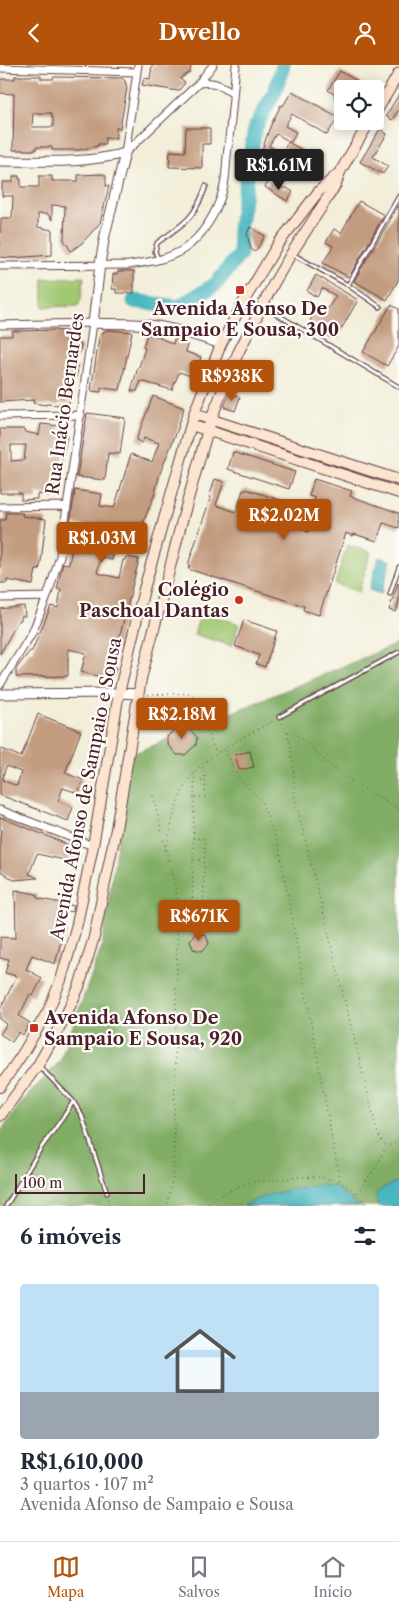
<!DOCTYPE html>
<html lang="pt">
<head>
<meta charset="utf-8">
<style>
  :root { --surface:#fff; --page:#f6f6f7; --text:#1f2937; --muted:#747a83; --line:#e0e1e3; --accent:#b45309 }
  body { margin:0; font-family:"Libre Caslon Text",serif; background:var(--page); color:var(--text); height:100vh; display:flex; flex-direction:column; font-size:19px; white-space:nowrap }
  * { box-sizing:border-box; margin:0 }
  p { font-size:16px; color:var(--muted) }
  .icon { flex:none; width:28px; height:28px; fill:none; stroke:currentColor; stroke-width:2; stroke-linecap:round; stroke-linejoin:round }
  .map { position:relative; height:1141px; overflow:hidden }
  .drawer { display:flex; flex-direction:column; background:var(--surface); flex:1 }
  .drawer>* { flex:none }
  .controls { position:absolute; left:334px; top:15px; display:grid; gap:10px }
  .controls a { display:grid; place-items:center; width:50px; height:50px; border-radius:5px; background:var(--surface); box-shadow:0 2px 12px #0003; font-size:25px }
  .scale { position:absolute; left:15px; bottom:12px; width:130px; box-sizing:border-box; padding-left:5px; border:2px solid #4a1f2b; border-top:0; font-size:14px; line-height:18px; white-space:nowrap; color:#4a1f2b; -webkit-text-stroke:4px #fdfcf7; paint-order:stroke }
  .price { position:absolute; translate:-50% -42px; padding:0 11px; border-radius:5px; background:var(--accent); color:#fff; font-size:16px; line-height:32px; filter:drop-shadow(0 1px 2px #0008) }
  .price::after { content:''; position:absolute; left:50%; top:30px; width:15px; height:11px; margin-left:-8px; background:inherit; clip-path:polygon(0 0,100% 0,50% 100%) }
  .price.active { background:#222; color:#fff }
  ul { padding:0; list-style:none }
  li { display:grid; align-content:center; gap:10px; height:265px; padding:0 20px }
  li span { display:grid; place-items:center; height:155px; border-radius:5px; color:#555 }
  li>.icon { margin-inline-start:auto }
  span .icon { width:90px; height:90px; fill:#fffc; stroke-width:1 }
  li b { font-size:21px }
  h2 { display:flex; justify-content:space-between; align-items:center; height:60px; padding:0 20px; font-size:21px }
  header { display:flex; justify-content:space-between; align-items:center; height:65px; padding:0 20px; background:var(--accent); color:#fff; font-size:22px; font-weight:700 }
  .menu { display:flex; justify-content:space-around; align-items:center; height:70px; border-top:1px solid var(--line); background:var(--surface); font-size:14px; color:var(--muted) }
  .menu a { display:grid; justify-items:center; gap:2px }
  .menu .active { color:var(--accent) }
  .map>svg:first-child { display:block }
</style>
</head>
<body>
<header><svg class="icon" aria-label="back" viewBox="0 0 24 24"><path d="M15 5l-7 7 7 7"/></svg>Dwello<svg class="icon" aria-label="person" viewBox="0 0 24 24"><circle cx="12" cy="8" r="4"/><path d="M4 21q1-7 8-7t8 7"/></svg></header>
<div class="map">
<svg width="399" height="1141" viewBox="0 0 399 1141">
  <rect width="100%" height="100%" fill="#fdfcf7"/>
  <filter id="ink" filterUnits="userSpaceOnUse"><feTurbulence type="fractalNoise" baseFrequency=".02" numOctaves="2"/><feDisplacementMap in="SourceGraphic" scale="10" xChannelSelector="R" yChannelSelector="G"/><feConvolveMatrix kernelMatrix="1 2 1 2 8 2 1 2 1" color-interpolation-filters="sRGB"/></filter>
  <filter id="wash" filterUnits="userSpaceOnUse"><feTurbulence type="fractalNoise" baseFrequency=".0096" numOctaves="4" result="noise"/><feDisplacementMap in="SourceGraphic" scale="20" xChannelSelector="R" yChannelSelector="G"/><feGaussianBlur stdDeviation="1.12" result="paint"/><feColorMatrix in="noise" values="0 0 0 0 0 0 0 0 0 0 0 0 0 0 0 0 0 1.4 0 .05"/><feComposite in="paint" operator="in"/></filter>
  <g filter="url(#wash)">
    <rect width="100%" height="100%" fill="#f2eed9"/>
    <path fill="#a1c771" stroke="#76734e" d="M84,212L81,234L78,241L43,242V214Z
      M347,480L371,487L359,527L335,519Z
      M201,547L239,559L232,581L194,569Z"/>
    <path fill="#80ac63" stroke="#656647" d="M399,578V1141H0V1068L21,1038L60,996L102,882L130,690Z"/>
    <path fill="#46b5be" stroke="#486a74" d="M379,492L391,496L381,529L369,525Z
      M399,1116V1141H378L376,1129L381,1124Z
      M320,1120L335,1122L358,1141H243C268,1127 292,1125 320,1120Z"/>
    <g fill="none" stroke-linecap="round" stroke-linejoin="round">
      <path stroke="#46b5be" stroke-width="15" d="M134,236L178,242L215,220L240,189L239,165L255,63L275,26L283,0"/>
    </g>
    <g id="blocks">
      <path fill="#c39c80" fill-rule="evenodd" d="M152,0H191L190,7L180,14L185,18L178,26L142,20L144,13L150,14Z
        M340,6L359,17L355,24H342V37L334,32L335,30L328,25Z
        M15,11H41V14H53L54,12L122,13L125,16L127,23L120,63H116V73H105V79H98V81L79,85H52V82H36V85H13L14,29L0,28V15L2,14H15ZM33,48H51L53,54V62H32Z
        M292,26L338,52L327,70L292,49L285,61L296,67L291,77L276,69L269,81L282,88L288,77L313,91L303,109L277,94L273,99L261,94V88L270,62L281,40L283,41Z
        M399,29V44L392,55L386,51Z
        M186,63H210V79H202V103L169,102L170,86L185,87Z
        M380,64L387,69L373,92L388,101L383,109L360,97Z
        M103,109L106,111V121H109L100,158L82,178L71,186L64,175L65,141L52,140V155L48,149H38V162L52,165V190L12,193L0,192L1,153H12L13,131H2V117H13V111H19V114H21V122H39V111H52V116H78V110Z
        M270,115L281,123H287L293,127L287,136L265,122Z
        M359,136L384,150L349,212L323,198L333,181L326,177L334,164L341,168Z
        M399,140V214L387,235L354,216Z
        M250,162L265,171L255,187L251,184L247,169Z
        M118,206H134V228H116V224H112L113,209H117Z
        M316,210L358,235L336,273L333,271L331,273L324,269L322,272L315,267L317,265L314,263L317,259L310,255L316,247L323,251L336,231L322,223L317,232L307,226Z
        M391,240L399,244V281L387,301L363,287Z
        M55,265L76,268L75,279L81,280L80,288L73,287L71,301L78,302L76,313L69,312L67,329H70L69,338H59V340L46,339V340L33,338L34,335L0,337V271H12V266Z
        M107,265L132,267L120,325L101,323V327L91,326L99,273L102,268Z
        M147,269L161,272L160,273L173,279L174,274L187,279L186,287L201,292L194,312L179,307L172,325L141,316L137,326H131L138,302H139L145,283L143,282Z
        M233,329L240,332L235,346L224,342L229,330L232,331Z
        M153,331L184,343L178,360L179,361L160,408L154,431L135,477L118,471L112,495L101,492L97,508L119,513L123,495H125L126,492L139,494L112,602L116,603L114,610L110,609L109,614L81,607L86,588L68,584V611L16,612V604L30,586H32L51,541L58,543L61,524H57L63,498L69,499L73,479L97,482V480H104L108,466L97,464V462L70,459L75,425L102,429L100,441L114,443L131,389L152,397L159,378L144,373L142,378L136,375Z
        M87,348L125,353L120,389L108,388L105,415L77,412Z
        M41,359L60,361L59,369L67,371L60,405L57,404L56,417H53L52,429L50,428V431L37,429V434L21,435V428H0V364H24L25,367L39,370ZM11,380H26L24,395L11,396Z
        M233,387L295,407L289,424L228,404Z
        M215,414L224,417L216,440L236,447L243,425L245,426L246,424L311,445L315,433L309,431L314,414L352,426L350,431L399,448V463L383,458L377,476L354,469L353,471L346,468L319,550L303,545L304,541L188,504L190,501L188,500L211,431L210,430ZM298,449L313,454L308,467L294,462Z
        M6,448H23L22,451L46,454L41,497L39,505H36L33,520L7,515V518H0V455H5Z
        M398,518H399V536L396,547L389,545Z
        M24,541L25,551H21V555L18,556L0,589V544Z
        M244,555L277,566L265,602L256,599L259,590L235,581Z
        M38,649L81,666L65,708L83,715L78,728L63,723L58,736L73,742L68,756L0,730V683L21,692ZM6,701L21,707L17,721L2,715Z
        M178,661H186L197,672L196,680L185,690H177L167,679V672Z
        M250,686L254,702L239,705L235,690Z
        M0,752L69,780L73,783L78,798L37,789L29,809L38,813L14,815L0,806V771L2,765L0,764Z
        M15,825L37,829V833L74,841L72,847L62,845L59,859L65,861L55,899L32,890L26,904L42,913L33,931L30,929L19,951L30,958L23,970L19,967L12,977L0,969L7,959L0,954V944L17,911L5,908L9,894L0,893V872L16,873Z
        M196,868L206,870L209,879L202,886L193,884L190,875Z"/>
    </g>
  </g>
  <g filter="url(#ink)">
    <use href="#blocks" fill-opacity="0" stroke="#633e45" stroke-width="1"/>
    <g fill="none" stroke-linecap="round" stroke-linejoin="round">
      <defs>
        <path id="service" d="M294,190L348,220L399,131
          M158,194L155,186L157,178C184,158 194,155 206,121
          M348,220L380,242
          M263,241L399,322
          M390,529L399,502
          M279,652L399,587
          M40,1002L73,1036L82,1051L107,1128
          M6,1141L41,1083L64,1051L73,1037"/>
        <path id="minor" d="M0,3L137,7
          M199,18C213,16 222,20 233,28
          M125,88L199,18L213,0
          M125,88L138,0
          M0,201L129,200C148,197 167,195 184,184C203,171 217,147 223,125C226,114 226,102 227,91C231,61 233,30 236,0
          M0,260L93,258L60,491L47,532L32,568L0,620
          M0,351L81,350
          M0,442L67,441
          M0,533L47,532
          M0,745L93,781"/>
        <path id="tertiary" d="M125,88L105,170L100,199L93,258C114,259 135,258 156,261C178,264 200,272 221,279
          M0,96C41,96 85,99 125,88
          M0,629L119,628L138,629"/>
        <path id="secondary" d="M375,49L399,8
          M194,349L399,415
          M191,360L399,428
          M0,1022L23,988L48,946L61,915L68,891L77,859L93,781L119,628L144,524L194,349L221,279L244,236L278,179L319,126L339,108
          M0,1051L38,1000L64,954L79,922L94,872L116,764L141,614L183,452L211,354L238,288L274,218L291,189L328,132L336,119L340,107L370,56"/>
      </defs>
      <use href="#service" stroke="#633e45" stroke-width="5.5"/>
      <use href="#minor" stroke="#633e45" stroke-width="9"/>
      <use href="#tertiary" stroke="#633e45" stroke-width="11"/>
      <use href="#secondary" stroke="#633e45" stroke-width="12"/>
      <path stroke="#633e45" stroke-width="1" stroke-dasharray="1 4" stroke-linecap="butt" d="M148,630L188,628L196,633L202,641L205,660L216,688
        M282,658C294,677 293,710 295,733L377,1066C382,1079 387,1086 399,1075
        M288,667C310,674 313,687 330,700C351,717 375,731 399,744
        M225,685L240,714L261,736L279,781L340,1118
        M195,708L194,732H205V709L202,702
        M196,716H204
        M153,731L178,835L173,1112L167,1141
        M193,773L205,774L203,848L201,851L192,849V846L194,732
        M166,785C171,764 174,740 185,721C203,689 244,673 275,655
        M194,795H204
        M357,1128L376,1102L386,1081
        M108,1134L109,1141
        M204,1141C217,1133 231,1124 245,1119C254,1116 267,1116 276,1115C314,1110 342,1107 367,1141"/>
      <use href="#service" stroke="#fff" stroke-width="3"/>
      <use href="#minor" stroke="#fff" stroke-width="7"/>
      <use href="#tertiary" stroke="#fff" stroke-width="9"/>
      <use href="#secondary" stroke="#fce5d0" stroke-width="10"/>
    </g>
  </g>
  <g fill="#c8321e" stroke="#fdfcf7" stroke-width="2">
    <rect x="235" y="220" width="10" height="10" rx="2.5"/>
    <circle cx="239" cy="535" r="5"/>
    <rect x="29" y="958" width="10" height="10" rx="2.5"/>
  </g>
  <g text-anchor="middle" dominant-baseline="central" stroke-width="4.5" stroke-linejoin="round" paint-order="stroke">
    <g font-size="18" font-weight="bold" fill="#4a1f2b" stroke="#fdfcf7">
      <text x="240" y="244">Avenida Afonso De<tspan x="240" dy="21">Sampaio E Sousa, 300</tspan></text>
      <text x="229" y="525" text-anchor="end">Colégio<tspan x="229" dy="21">Paschoal Dantas</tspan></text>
      <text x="44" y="953" text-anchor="start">Avenida Afonso De<tspan x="44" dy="21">Sampaio E Sousa, 920</tspan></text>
    </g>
    <g font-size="18" fill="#4a1f2b" stroke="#fdfcf7">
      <text transform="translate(65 339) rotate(-82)">Rua Inácio Bernardes</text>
      <text transform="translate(86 724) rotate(-79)">Avenida Afonso de Sampaio e Sousa</text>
    </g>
  </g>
</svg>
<div class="controls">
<a><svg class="icon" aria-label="locate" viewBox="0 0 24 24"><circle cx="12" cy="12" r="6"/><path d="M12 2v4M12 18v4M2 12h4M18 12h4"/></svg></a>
</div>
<div class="scale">100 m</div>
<b class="price active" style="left:279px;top:126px">R$1.61M</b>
<b class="price" style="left:232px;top:337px">R$938K</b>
<b class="price" style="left:284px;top:476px">R$2.02M</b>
<b class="price" style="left:102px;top:499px">R$1.03M</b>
<b class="price" style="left:182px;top:675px">R$2.18M</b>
<b class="price" style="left:199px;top:877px">R$671K</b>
</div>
<section class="drawer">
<h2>6 imóveis<svg class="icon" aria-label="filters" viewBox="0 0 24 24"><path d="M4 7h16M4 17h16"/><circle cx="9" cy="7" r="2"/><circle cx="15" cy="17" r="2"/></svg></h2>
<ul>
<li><span style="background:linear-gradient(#bfe0f5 70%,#9aa5b1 0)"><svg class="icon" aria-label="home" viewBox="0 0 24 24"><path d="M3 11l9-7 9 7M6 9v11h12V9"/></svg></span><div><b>R$1,610,000</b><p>3 quartos · 107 m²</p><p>Avenida Afonso de Sampaio e Sousa</p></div></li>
</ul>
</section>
<nav class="menu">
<a class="active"><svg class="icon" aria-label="map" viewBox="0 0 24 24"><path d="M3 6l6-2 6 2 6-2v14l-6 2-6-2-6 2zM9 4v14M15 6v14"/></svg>Mapa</a>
<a><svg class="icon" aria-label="saved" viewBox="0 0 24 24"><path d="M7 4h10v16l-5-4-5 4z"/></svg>Salvos</a>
<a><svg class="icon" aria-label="home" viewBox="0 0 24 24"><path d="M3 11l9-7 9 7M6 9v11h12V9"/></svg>Início</a>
</nav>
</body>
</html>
